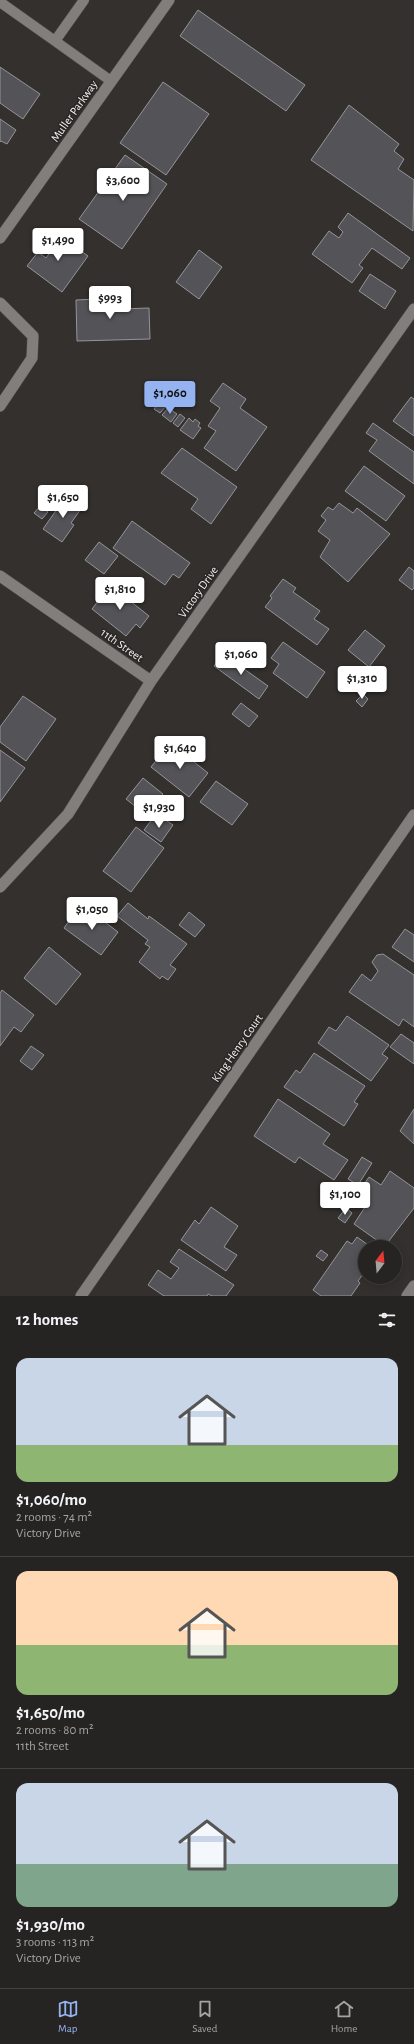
<!DOCTYPE html>
<html lang="en">
<head>
<meta charset="utf-8">
<style>
  :root { --surface:#262422; --page:#2e2c2a; --text:#f1f3f6; --muted:#a4a4a5; --line:#424140; --accent:#95b2f1 }
  body { margin:0; font-family:"Alegreya Sans",sans-serif; background:var(--page); color:var(--text); height:100vh; display:flex; flex-direction:column; font-size:15px; white-space:nowrap }
  * { box-sizing:border-box; margin:0 }
  p { font-size:13px; color:var(--muted) }
  .icon { flex:none; width:22px; height:22px; fill:none; stroke:currentColor; stroke-width:2; stroke-linecap:round; stroke-linejoin:round }
  .map { position:relative; height:1296px; overflow:hidden }
  .side { display:flex; flex-direction:column; background:var(--surface); flex:1 }
  .side>* { flex:none }
  .needle { width:26px; rotate:16deg }
  .buttons { position:absolute; left:358px; top:1240px; display:grid; gap:8px }
  .buttons a { display:grid; place-items:center; width:44px; height:44px; border-radius:50%; background:var(--surface); box-shadow:0 2px 10px #0003,0 0 0 1px var(--line); font-size:20px }
  .price { position:absolute; translate:-50% -34px; padding:0 9px; border-radius:4px; background:#fff; color:#222; font-size:13px; line-height:26px; filter:drop-shadow(0 1px 2px #0008) }
  .price::after { content:''; position:absolute; left:50%; top:24px; width:12px; height:9px; margin-left:-6px; background:inherit; clip-path:polygon(0 0,100% 0,50% 100%) }
  .price.current { background:var(--accent); color:#111 }
  ul { padding:0; list-style:none }
  li { display:grid; align-content:center; gap:8px; height:212px; padding:0 16px }
  li+li { border-top:1px solid var(--line) }
  li span { display:grid; place-items:center; height:124px; border-radius:12px; color:#555 }
  li>.icon { margin-inline-start:auto }
  span .icon { width:72px; height:72px; fill:#fffc; stroke-width:1 }
  li b { font-size:17px }
  h2 { display:flex; justify-content:space-between; align-items:center; height:48px; padding:0 16px; font-size:17px }
  .menu { display:flex; justify-content:space-around; align-items:center; height:56px; border-top:1px solid var(--line); background:var(--surface); font-size:11px; color:var(--muted) }
  .menu a { display:grid; justify-items:center; gap:2px }
  .menu .current { color:var(--accent) }
  .map>svg:first-child { display:block }
</style>
</head>
<body>
<div class="map">
<svg width="414" height="1296" viewBox="0 0 414 1296">
  <rect width="100%" height="100%" fill="#33302e"/>
  <path fill="#545458" stroke="#959599" d="M198,10L305,85L286,111L180,36Z
    M0,67L40,94L23,119L0,103Z
    M163,82L209,114L166,175L120,143Z
    M349,105L399,144L394,151L404,159L398,169L414,180L413,231L311,160Z
    M0,119L16,130L7,144L1,141L0,142Z
    M125,155L167,184L122,249L79,219Z
    M348,213L410,258L402,269L372,248L359,265L363,268L352,283L312,254L329,231L339,238L343,232L338,227Z
    M54,231L88,256L62,292L27,266L38,252L46,258L51,251L43,245Z
    M199,250L222,267L199,299L176,282Z
    M370,274L396,291L385,309L359,291Z
    M119,293L120,309L149,308L150,339L77,341L76,300L97,299V294Z
    M223,383L246,399L240,408L267,427L236,471L204,448L216,431L208,426L220,408L210,401Z
    M411,397L414,399V436L393,421Z
    M161,400L167,405L160,413L154,409Z
    M168,408L177,414L171,422L162,415Z
    M180,414L185,418L178,427L173,423Z
    M189,418L193,422L195,419L200,423L198,426L201,428L193,439L180,430Z
    M373,423L414,452V484L369,451L377,440L366,433Z
    M182,448L237,487L211,524L191,509L198,499L161,473Z
    M364,466L405,496L386,521L345,491Z
    M67,495L83,506L71,523L74,525L62,542L43,529Z
    M339,503L353,513L357,508L390,534L348,582L320,557L330,540L318,531L326,520L321,516L328,507L333,510Z
    M41,505L48,512L42,519L34,513Z
    M132,521L190,563L179,578L173,574L165,585L113,548Z
    M99,542L118,556L104,574L85,560Z
    M409,567L414,571V588L412,590L399,580Z
    M283,579L296,588L293,592L320,611L314,619L329,629L317,645L265,607L272,598L270,596Z
    M110,585L149,616L140,628L136,624L126,636L92,609Z
    M365,630L385,646L369,667L348,650Z
    M283,642L325,672L307,698L273,673L279,664L271,658Z
    M223,654L268,686L259,699L214,666Z
    M363,694L368,699L362,707L356,701Z
    M23,696L56,719L26,761L0,742V727Z
    M241,703L258,716L249,727L232,714Z
    M170,743L208,773L189,797L151,767Z
    M0,750L25,768L0,802Z
    M143,778L163,794L146,815L126,799Z
    M216,781L248,804L232,825L200,802Z
    M153,818L161,824L164,819L173,825L161,842L144,830Z
    M136,827L164,848L131,892L103,871Z
    M128,903L148,919L149,916L187,944L170,965L176,969L168,980L162,976L160,979L139,962L150,947L145,944L148,940L117,916Z
    M85,907L118,932L101,955L64,928L72,917L74,919Z
    M189,912L205,925L195,937L179,925Z
    M405,929L414,935V962L392,947Z
    M49,947L81,974L56,1005L24,978Z
    M383,954L414,975V1027L403,1019L399,1026L349,992L362,974L371,981L378,971L372,962L377,955Z
    M2,990L34,1015L21,1032L14,1027L0,1046V993Z
    M347,1016L389,1045L382,1054L388,1058L371,1081L318,1043L329,1027L336,1031Z
    M401,1034L414,1043V1064L390,1047Z
    M31,1046L44,1055L32,1070L20,1061Z
    M314,1053L365,1086L354,1102L358,1104L344,1126L284,1087L296,1070L300,1073Z
    M278,1099L330,1134L323,1144L348,1160L334,1180L299,1157L295,1163L254,1136Z
    M414,1109V1144L400,1131Z
    M362,1157L372,1163L358,1185L348,1179Z
    M390,1171L414,1188V1208L385,1246L354,1224L365,1207L354,1199L369,1177L381,1185Z
    M211,1207L238,1226L224,1247L237,1255L226,1271L181,1240L195,1220L199,1224Z
    M346,1208L352,1213L345,1223L338,1218Z
    M357,1237L371,1247H365V1271L358,1281L360,1283L351,1296H321L313,1290L347,1241L352,1244Z
    M179,1249L234,1285L226,1296H212L208,1294L207,1296H164L148,1285L158,1270L171,1279L179,1268L170,1262Z
    M321,1250L328,1255L323,1261L316,1256Z"/>
  <g fill="none" stroke-linecap="round" stroke-linejoin="round">
    <defs>
      <path id="service" d="M0,2L55,41L84,0
        M55,41L111,81"/>
      <path id="minor" d="M0,238L169,0
        M0,303L33,336L32,358L0,406
        M0,576L151,681
        M0,887L68,814L151,681L414,309
        M81,1296L414,815
        M407,1296L414,1286"/>
    </defs>
    <use href="#service" stroke="#4e4c4a" stroke-width="11"/>
    <use href="#minor" stroke="#4e4c4a" stroke-width="12"/>
    <use href="#service" stroke="#817e7b" stroke-width="10"/>
    <use href="#minor" stroke="#817e7b" stroke-width="11"/>
  </g>
  <g text-anchor="middle" dominant-baseline="central" stroke-width="3" stroke-linejoin="round" paint-order="stroke">
    <g font-size="12" fill="#f1f0ee" stroke="#292624">
      <text transform="translate(74 111) rotate(-55)">Muller Parkway</text>
      <text transform="translate(198 592) rotate(-55)">Victory Drive</text>
      <text transform="translate(122 645) rotate(35)">11th Street</text>
      <text transform="translate(237 1048) rotate(-55)">King Henry Court</text>
    </g>
  </g>
</svg>
<div class="buttons">
<a><svg class="needle" viewBox="-14 -14 28 28"><path d="M0-13l5 13h-10z" fill="#e53935"/><path d="M0 13l5-13h-10z" fill="#a4a4a5"/></svg></a>
</div>
<b class="price" style="left:123px;top:202px">$3,600</b>
<b class="price" style="left:58px;top:262px">$1,490</b>
<b class="price" style="left:110px;top:320px">$993</b>
<b class="price current" style="left:170px;top:415px">$1,060</b>
<b class="price" style="left:63px;top:519px">$1,650</b>
<b class="price" style="left:120px;top:611px">$1,810</b>
<b class="price" style="left:241px;top:676px">$1,060</b>
<b class="price" style="left:362px;top:700px">$1,310</b>
<b class="price" style="left:180px;top:770px">$1,640</b>
<b class="price" style="left:159px;top:829px">$1,930</b>
<b class="price" style="left:92px;top:931px">$1,050</b>
<b class="price" style="left:345px;top:1216px">$1,100</b>
</div>
<section class="side">
<h2>12 homes<svg class="icon" aria-label="filters" viewBox="0 0 24 24"><path d="M4 7h16M4 17h16"/><circle cx="9" cy="7" r="2"/><circle cx="15" cy="17" r="2"/></svg></h2>
<ul>
<li><span style="background:linear-gradient(#c9d6e8 70%,#8fb573 0)"><svg class="icon" aria-label="home" viewBox="0 0 24 24"><path d="M3 11l9-7 9 7M6 9v11h12V9"/></svg></span><div><b>$1,060/mo</b><p>2 rooms · 74 m²</p><p>Victory Drive</p></div></li>
<li><span style="background:linear-gradient(#ffd9b3 60%,#8fb573 0)"><svg class="icon" aria-label="home" viewBox="0 0 24 24"><path d="M3 11l9-7 9 7M6 9v11h12V9"/></svg></span><div><b>$1,650/mo</b><p>2 rooms · 80 m²</p><p>11th Street</p></div></li>
<li><span style="background:linear-gradient(#c9d6e8 65%,#7fa58c 0)"><svg class="icon" aria-label="home" viewBox="0 0 24 24"><path d="M3 11l9-7 9 7M6 9v11h12V9"/></svg></span><div><b>$1,930/mo</b><p>3 rooms · 113 m²</p><p>Victory Drive</p></div></li>
</ul>
</section>
<nav class="menu">
<a class="current"><svg class="icon" aria-label="map" viewBox="0 0 24 24"><path d="M3 6l6-2 6 2 6-2v14l-6 2-6-2-6 2zM9 4v14M15 6v14"/></svg>Map</a>
<a><svg class="icon" aria-label="saved" viewBox="0 0 24 24"><path d="M7 4h10v16l-5-4-5 4z"/></svg>Saved</a>
<a><svg class="icon" aria-label="home" viewBox="0 0 24 24"><path d="M3 11l9-7 9 7M6 9v11h12V9"/></svg>Home</a>
</nav>
</body>
</html>
